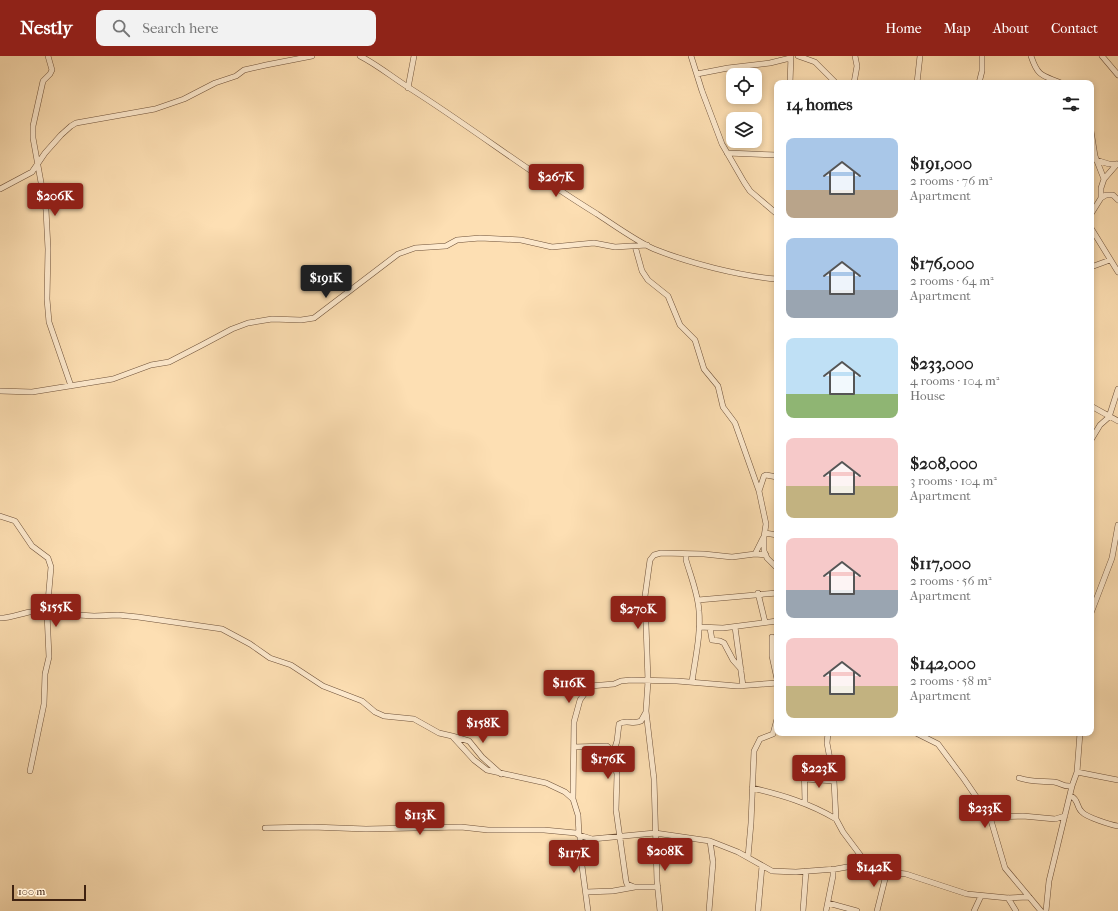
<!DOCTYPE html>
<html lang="en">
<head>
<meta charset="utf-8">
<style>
  :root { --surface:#fff; --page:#f2f2f2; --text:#222; --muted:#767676; --accent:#8f2418 }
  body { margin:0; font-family:"IM FELL French Canon",serif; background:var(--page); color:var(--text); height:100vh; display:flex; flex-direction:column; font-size:15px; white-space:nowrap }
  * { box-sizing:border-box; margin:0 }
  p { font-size:13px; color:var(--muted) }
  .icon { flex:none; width:22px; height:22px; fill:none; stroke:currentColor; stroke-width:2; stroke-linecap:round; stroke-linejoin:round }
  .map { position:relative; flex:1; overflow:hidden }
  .details { position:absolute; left:774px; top:24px; width:320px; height:656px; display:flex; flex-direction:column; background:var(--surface); border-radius:8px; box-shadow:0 2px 6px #0003 }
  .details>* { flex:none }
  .controls { position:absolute; left:726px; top:12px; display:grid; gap:8px }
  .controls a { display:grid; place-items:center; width:36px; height:36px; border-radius:8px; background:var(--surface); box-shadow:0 2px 6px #0003; font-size:20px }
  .scale { position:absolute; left:12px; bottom:10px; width:74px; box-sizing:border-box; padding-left:4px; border:2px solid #3f2210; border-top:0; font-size:11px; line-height:14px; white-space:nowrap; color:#3f2210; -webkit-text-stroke:3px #feeace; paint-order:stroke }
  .price { position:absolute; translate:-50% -34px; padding:0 9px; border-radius:4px; background:var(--accent); color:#fff; font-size:13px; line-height:26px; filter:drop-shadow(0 1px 2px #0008) }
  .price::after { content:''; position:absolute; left:50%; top:24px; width:12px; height:9px; margin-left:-6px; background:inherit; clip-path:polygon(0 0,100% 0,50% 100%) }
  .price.current { background:#222; color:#fff }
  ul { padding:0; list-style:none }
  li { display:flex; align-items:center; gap:12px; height:100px; padding:0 12px }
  li span { display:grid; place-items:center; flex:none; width:112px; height:80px; border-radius:8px; color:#555 }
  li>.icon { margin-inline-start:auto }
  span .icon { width:48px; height:48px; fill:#fffc; stroke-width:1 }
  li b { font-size:17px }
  h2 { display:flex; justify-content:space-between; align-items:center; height:48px; padding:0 12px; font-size:17px }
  header { display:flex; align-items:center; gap:24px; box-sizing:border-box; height:56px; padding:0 20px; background:var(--accent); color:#fff }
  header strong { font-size:19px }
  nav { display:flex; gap:22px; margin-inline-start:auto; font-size:14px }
  .search { width:280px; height:36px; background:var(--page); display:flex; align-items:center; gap:10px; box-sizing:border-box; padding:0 14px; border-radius:8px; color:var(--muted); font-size:15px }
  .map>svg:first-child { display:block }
</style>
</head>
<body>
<header>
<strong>Nestly</strong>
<div class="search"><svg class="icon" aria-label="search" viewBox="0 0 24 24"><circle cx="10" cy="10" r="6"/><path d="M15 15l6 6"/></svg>Search here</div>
<nav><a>Home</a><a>Map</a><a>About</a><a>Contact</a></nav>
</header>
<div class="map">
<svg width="1118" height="855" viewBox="0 0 1118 855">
  <rect width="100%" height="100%" fill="#fddfb3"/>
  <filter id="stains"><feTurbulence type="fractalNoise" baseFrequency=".005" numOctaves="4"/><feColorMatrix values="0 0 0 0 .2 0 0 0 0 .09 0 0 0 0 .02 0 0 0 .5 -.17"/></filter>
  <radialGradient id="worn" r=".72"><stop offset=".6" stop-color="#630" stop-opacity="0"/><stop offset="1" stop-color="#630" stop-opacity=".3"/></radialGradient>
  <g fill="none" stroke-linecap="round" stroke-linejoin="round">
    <defs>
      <path id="minor" d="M48,0L52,14L50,18L43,25L33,70V82L46,154L48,193L47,243L49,266L71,330
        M360,0C378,9 393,22 411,33C474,73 533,119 597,158C614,169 636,185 654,193C689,207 739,220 777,223
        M691,0L702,35L722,88L744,126L750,135L777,158
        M798,0L815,6L836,27
        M1031,0C1038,21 1042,19 1061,27
        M1102,0L1118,19
        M697,18L728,12L770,7L790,2
        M790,27L791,0
        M854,27L857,10L855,0
        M917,27L920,0
        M979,27L982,15V0
        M408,32L414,0
        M1091,75L1095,100L1104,123L1101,132V142L1091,158
        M727,97L777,99
        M1096,104L1109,108H1118
        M1104,123L1117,108
        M0,133L32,116L45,97L61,79L71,70L76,67L155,53L184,43L215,27L236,20L244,14L266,9L312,0
        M1101,142L1106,139H1113L1118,144
        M1091,172L1118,216
        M635,190L642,215L648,224L668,240L680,269L695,284L704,313L718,330L723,351L735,367L759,435L766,468L764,481V495L767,502L777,512
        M1091,211L1110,204
        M0,335L32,336L113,323L151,309L169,306L202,289L232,273L248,267L272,263L301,264L314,262L398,198L415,192L446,190L457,184L480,182L521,184L552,191L594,187L615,191L647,189
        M1091,350L1118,365
        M1091,384L1100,369L1109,361L1118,333
        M759,435L764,420L766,419L777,421
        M0,460L15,465L32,490L48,502L51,511L47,557L49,601L45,618L44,648L30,715
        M765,477L777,479
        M686,498V504C691,521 698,538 699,555C701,579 695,603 692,626
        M755,498L763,482
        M758,537L765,566
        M698,544L777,537
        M1091,557L1112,502L1118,469
        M0,562C16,562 32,551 47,557L94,560L118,559L138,561L222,573L250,588L270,602L291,609L323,630L362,645L375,656L384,660L414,663L439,677L452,680L474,704L487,714L546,727L565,736L573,743L578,759L579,779L592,783L655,777L710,785L738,796L772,815L796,816L836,813L858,809L880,815L906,818L967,838L1008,842L1029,841
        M699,571L723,572L777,565
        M735,571L743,630
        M710,572L712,584L720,585L724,587L733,604L741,613
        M772,581V600L777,623
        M828,677L827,687L834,725L836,763L843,776L870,812
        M916,677L938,688L964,723L990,761L1005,812L1041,855
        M452,680L469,685L482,701L501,718
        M574,691L607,690L612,695L617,718L616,754L626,825L627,828L634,831
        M613,698L617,685L619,668C626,663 633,669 641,665L646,656
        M804,704L805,746
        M1077,716L1118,724
        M1019,722C1031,726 1042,725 1054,726C1062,727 1062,731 1072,730
        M805,723L834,725
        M752,732C782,739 809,747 836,763
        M1071,740C1079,744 1076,751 1082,756C1086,761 1111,769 1118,770
        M573,743L574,666L580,644L590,630L614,628L621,625L631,624L677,625L737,630L777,627
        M990,761L1023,760L1055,763L1065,760
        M265,772L312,771L366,773L461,771L488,774H544L576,777L580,780V795L588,855
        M748,801L751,767L754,695L760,683L773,678L777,663
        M586,836L613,835L635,831H658
        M1008,842L1016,855
        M828,847L857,855
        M660,855L657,825L654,723L646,655L648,625L645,540L650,504L654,499L661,497L704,498L732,501L755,498L766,499
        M709,855L713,806L710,785
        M758,855L762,810
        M803,855L806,815
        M826,855L833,820V813
        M877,855L885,823L889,815
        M974,855L981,840
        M1046,855L1049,825L1072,730L1077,716L1080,677"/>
    </defs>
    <use href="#minor" stroke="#6e5139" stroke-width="6"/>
    <use href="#minor" stroke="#feeace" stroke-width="5"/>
  </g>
  <rect width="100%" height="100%" filter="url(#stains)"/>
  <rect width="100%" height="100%" fill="url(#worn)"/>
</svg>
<div class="controls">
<a><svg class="icon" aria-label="locate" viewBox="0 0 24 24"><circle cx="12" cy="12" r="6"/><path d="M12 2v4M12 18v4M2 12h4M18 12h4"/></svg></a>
<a><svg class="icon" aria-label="layers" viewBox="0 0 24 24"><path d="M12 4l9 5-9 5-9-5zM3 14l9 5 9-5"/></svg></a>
</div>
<div class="scale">100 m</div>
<b class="price" style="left:556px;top:142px">$267K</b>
<b class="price" style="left:55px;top:161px">$206K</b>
<b class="price current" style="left:326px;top:243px">$191K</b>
<b class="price" style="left:56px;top:572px">$155K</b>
<b class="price" style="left:638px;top:574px">$270K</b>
<b class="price" style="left:569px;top:648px">$116K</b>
<b class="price" style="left:483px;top:688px">$158K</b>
<b class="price" style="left:608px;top:724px">$176K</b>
<b class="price" style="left:819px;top:733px">$223K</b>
<b class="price" style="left:985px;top:773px">$233K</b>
<b class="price" style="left:420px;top:780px">$113K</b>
<b class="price" style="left:665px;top:816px">$208K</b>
<b class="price" style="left:574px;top:818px">$117K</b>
<b class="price" style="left:874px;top:832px">$142K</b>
<section class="details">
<h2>14 homes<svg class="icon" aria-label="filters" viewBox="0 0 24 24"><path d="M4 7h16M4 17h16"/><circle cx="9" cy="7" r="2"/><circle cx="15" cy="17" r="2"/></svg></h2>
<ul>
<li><span style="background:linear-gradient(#a9c7e8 65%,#b9a48a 0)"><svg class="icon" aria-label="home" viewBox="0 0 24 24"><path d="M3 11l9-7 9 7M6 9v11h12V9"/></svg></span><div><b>$191,000</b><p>2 rooms · 76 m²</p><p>Apartment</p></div></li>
<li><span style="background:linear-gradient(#a9c7e8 65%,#9aa5b1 0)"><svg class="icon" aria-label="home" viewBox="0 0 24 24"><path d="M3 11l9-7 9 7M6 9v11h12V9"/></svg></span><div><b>$176,000</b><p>2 rooms · 64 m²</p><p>Apartment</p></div></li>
<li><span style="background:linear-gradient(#bfe0f5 70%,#8fb573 0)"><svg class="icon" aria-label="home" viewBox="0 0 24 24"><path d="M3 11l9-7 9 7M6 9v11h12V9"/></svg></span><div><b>$233,000</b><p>4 rooms · 104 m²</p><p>House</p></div></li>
<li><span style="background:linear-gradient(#f6c9c9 60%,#c2b280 0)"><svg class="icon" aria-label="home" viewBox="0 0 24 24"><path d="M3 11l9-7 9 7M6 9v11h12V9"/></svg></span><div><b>$208,000</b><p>3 rooms · 104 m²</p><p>Apartment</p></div></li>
<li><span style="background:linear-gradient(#f6c9c9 65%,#9aa5b1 0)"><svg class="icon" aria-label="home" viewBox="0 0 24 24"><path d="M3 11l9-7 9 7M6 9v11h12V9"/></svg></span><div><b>$117,000</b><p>2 rooms · 56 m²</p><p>Apartment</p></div></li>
<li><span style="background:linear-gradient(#f6c9c9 60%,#c2b280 0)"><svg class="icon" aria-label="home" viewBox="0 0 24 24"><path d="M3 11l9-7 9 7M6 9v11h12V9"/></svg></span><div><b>$142,000</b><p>2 rooms · 58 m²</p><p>Apartment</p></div></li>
</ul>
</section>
</div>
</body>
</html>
